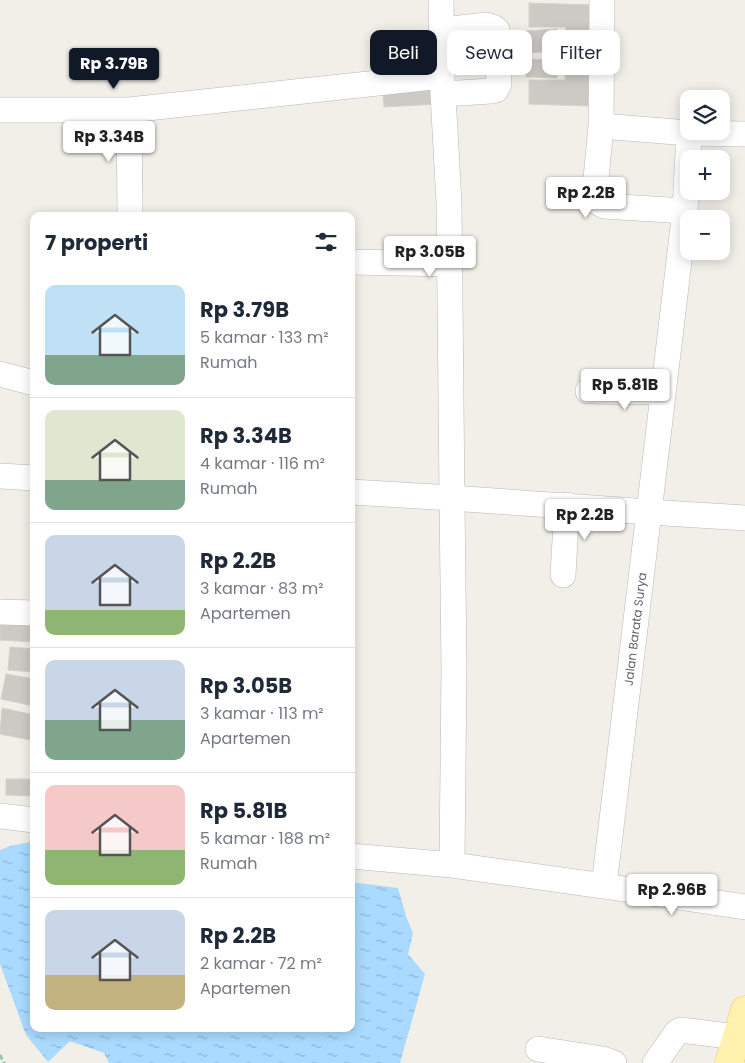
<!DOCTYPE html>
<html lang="id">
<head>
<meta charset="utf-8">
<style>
  :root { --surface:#fff; --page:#f2f2f3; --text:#1f2937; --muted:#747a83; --line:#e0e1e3; --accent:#111827 }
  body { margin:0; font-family:Poppins,sans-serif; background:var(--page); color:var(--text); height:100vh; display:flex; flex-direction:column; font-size:19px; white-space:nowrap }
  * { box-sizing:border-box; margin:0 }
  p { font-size:16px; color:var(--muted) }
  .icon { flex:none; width:28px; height:28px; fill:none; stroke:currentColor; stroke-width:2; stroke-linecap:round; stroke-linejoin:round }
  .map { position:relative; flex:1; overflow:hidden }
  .sheet { position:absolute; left:30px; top:212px; width:325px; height:820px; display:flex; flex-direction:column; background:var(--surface); border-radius:10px; box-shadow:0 2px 12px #0003 }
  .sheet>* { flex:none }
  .guide { position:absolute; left:370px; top:30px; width:300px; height:45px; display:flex; gap:10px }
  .controls { position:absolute; left:680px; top:90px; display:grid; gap:10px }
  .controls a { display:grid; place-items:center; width:50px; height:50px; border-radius:10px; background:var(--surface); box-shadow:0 2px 12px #0003; font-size:25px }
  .price { position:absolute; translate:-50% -42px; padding:0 11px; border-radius:5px; background:#fff; color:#222; font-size:16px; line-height:32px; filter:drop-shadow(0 1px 2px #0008) }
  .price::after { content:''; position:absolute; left:50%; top:30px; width:15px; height:11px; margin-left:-8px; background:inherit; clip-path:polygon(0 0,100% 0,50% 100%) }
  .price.current { background:var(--accent); color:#fff }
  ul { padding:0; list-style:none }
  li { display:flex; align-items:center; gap:15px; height:125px; padding:0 15px }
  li+li { border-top:1px solid var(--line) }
  li span { display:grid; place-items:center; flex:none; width:140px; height:100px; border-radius:10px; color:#555 }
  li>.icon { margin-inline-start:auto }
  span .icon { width:60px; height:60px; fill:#fffc; stroke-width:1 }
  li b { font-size:21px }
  h2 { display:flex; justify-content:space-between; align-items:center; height:60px; padding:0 15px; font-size:21px }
  .pill { padding:0 18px; border-radius:10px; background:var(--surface); box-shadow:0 2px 12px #0003; font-size:18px; line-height:45px }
  .pill.current { background:var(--accent); color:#fff }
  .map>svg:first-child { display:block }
</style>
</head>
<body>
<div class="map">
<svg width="745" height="1063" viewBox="0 0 745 1063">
  <defs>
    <pattern id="water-ripples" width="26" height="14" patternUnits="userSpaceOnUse" patternTransform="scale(1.25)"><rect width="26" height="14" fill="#aadaff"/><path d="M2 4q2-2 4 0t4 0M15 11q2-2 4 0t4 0" fill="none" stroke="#8eb4d2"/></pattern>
  </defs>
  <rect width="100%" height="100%" fill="#f1efe8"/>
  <path fill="url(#water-ripples)" d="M34,841V1029H351V882L398,888L407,919L413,933L408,954L425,974L400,1063H109L104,1053L70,1041L48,1062L26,1035L0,964V850L10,846Z"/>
  <path fill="#cccac5" stroke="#d6d1c6" d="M529,3L592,5L591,106L529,104V80H565L566,27H529Z
    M557,29L558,51L526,53L525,31Z
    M526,59L557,60V78L526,77Z
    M436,88L437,104L384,107L383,91Z
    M0,616L34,618V642L0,640Z
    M10,647L34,649V672L8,670Z
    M6,674L34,679V706L1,699Z
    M2,708L34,715L30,740L0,734Z
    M6,779H30V796L6,795Z"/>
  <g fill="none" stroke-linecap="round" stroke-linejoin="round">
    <defs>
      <path id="minor" d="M602,0L601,126L689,133L745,134
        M442,30L487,25L493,27L497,30L499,84L496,90L491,91L443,94
        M0,110H129L442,76
        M129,110L130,216
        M601,126L595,189L597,202L604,206L685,211
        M689,133L685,211L649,512L745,518
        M351,262L450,264
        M0,374L34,383
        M588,391L663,392
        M0,476L34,478
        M351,492L452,498L449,203L442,76L441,0
        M563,575L567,505
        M0,612L34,613
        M0,816L34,820
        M351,856L452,865L604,886L649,512L452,498L454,669L452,865
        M604,886L745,907
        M538,1049L603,1059L614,1063
        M655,1063L677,1032L681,1030L745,1038"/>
      <path id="major" d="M729,1063L745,1010"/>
    </defs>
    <use href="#minor" stroke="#b5b8bc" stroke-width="26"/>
    <use href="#major" stroke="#f2c960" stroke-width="29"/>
    <path stroke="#9cc7a9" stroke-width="3" stroke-dasharray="5 2.5" stroke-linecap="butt" d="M0,1055L4,1063"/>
    <use href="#minor" stroke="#fff" stroke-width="25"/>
    <use href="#major" stroke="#fff2af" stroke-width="28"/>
  </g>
  <g text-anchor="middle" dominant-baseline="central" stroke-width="4" stroke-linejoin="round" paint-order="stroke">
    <g font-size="12" fill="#5f6368" stroke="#fff">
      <text transform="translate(635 629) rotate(-83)">Jalan Barata Surya</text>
    </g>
  </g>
</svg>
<div class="controls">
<a><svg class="icon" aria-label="layers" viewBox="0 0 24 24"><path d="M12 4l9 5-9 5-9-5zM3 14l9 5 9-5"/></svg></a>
<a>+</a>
<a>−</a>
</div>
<b class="price current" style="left:114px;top:90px">Rp 3.79B</b>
<b class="price" style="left:109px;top:163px">Rp 3.34B</b>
<b class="price" style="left:586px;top:219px">Rp 2.2B</b>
<b class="price" style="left:430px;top:278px">Rp 3.05B</b>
<b class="price" style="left:625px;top:411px">Rp 5.81B</b>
<b class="price" style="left:585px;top:541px">Rp 2.2B</b>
<b class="price" style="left:672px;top:916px">Rp 2.96B</b>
<div class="guide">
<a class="pill current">Beli</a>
<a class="pill">Sewa</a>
<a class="pill">Filter</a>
</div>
<section class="sheet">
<h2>7 properti<svg class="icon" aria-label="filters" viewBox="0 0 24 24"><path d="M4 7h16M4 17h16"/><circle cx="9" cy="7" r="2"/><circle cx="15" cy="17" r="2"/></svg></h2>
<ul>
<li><span style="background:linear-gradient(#bfe0f5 70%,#7fa58c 0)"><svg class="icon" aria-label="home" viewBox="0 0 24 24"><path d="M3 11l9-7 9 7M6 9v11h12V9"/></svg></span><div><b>Rp 3.79B</b><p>5 kamar · 133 m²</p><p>Rumah</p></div></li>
<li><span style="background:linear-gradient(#dfe7d0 70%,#7fa58c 0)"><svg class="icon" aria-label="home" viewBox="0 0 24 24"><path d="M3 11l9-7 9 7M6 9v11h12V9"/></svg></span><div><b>Rp 3.34B</b><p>4 kamar · 116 m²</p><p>Rumah</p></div></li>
<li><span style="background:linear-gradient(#c9d6e8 75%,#8fb573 0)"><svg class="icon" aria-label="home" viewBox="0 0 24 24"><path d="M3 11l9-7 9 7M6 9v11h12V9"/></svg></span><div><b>Rp 2.2B</b><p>3 kamar · 83 m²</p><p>Apartemen</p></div></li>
<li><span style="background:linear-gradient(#c9d6e8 60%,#7fa58c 0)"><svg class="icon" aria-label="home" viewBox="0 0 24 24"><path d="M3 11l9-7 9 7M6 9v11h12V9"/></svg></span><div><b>Rp 3.05B</b><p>3 kamar · 113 m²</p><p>Apartemen</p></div></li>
<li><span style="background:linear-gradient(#f6c9c9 65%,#8fb573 0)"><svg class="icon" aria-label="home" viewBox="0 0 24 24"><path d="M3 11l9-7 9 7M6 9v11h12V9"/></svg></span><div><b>Rp 5.81B</b><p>5 kamar · 188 m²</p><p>Rumah</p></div></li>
<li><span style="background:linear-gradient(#c9d6e8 65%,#c2b280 0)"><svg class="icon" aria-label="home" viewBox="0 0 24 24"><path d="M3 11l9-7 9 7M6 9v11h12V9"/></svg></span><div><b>Rp 2.2B</b><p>2 kamar · 72 m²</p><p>Apartemen</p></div></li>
</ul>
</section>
</div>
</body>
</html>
